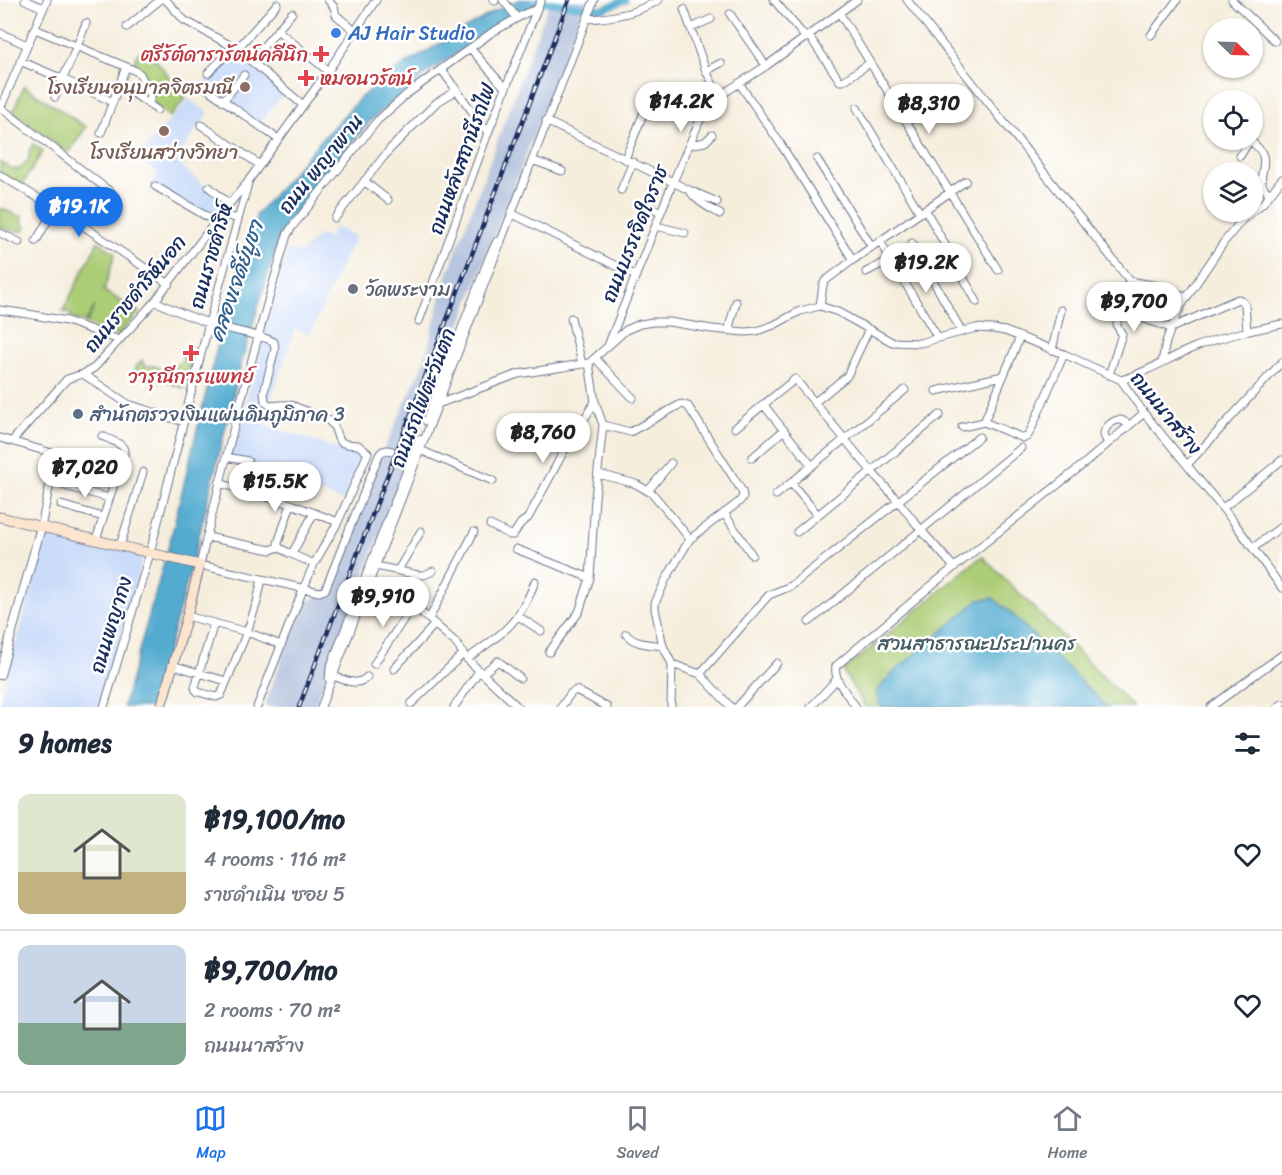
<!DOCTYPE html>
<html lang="en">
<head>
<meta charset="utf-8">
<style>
  :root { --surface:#fff; --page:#f2f2f3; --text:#1f2937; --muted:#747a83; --line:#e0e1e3; --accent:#1a73e8 }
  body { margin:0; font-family:Sriracha,"Playpen Sans Thai",sans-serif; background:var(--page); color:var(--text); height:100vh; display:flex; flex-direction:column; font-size:22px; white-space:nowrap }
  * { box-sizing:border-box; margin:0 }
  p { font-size:20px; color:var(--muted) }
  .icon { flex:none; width:33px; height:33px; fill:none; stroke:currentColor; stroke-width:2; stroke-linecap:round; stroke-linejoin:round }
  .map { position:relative; height:707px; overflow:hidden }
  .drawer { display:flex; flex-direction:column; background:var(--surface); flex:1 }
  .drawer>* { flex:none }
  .needle { width:39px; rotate:113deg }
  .tools { position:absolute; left:1203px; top:18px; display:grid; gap:12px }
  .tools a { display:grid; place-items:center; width:60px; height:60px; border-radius:50%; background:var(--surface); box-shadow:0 2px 4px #0004; font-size:30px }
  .price { position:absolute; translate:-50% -51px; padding:0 14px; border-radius:21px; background:#fff; color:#222; font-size:20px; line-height:39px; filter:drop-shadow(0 2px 3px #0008) }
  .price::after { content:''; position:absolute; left:50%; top:36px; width:18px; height:14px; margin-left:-9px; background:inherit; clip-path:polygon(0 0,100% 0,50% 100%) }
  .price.active { background:var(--accent); color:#fff }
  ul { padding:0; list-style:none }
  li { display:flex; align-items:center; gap:18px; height:150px; padding:0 18px }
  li+li { border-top:2px solid var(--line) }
  li span { display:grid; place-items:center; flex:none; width:168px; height:120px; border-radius:12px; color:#555 }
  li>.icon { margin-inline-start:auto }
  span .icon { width:72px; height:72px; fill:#fffc; stroke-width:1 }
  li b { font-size:26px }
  h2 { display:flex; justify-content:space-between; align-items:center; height:72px; padding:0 18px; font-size:26px }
  .dock { display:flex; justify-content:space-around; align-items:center; height:84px; border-top:2px solid var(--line); background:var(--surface); font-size:16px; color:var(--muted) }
  .dock a { display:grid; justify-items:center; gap:3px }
  .dock .active { color:var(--accent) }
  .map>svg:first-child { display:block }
</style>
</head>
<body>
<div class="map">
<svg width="1282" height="707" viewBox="0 0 1282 707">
  <rect width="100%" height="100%" fill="#fff"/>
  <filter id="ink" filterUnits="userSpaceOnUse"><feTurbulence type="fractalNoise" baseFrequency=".0167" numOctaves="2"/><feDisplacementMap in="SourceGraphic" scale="12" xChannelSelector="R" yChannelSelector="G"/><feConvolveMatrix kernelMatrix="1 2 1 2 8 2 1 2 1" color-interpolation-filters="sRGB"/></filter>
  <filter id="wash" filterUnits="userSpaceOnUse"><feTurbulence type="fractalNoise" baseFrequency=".008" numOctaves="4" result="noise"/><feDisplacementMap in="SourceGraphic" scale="24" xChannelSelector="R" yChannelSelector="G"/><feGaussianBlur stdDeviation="1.35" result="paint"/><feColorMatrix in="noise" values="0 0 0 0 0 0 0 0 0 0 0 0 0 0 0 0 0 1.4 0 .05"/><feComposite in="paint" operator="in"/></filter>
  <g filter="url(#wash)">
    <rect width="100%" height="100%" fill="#f6eedd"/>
    <path fill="#cadcf9" d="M237,49L286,90L259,125L203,84Z
      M189,99L209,113L180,153L188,159L182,167L227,204L214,222L151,185L159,174L136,158Z
      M334,227L355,236L354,243L346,255L310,334L295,329L274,390L264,424L361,457L343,501L229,462L288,249L300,254L319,235L330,238Z
      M47,533L144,554L100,707H0V700Z"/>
    <path fill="#b7c5de" d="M550,0H586L431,400L314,707H264L288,641L308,601L328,590L371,477L424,362L444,284Z"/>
    <path fill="#accc74" stroke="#647e69" stroke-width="1.5" d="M146,47L186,98L170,117L153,104C155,87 145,75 133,65L138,53Z
      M24,86L86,127L70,151L67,152L13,112Z
      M33,144L43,151L21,187L0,174V162L12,169H20L29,159V151Z
      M1,208L18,216H22L23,224L26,227L23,231L7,230L0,227V209Z
      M98,241L115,253L104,291L139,312L118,336L86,324L95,306L85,323L71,318L72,315L63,311Z
      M183,356L188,357L190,361L183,388L160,379L135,371L136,367L142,360L145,366H155L162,370L180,363Z
      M982,556L1133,707H865L843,671Z"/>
    <path fill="#53acd0" stroke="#376e97" stroke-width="1.5" d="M519,0H539L536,6L505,21L430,71L372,119L326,174L281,231L241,364L194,557L152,707H123L169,545L224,319L257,214L322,139L361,97L391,73L457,33L497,10Z
      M993,598L1009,611L1107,707H882L879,702L876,691L895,671L979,600Z"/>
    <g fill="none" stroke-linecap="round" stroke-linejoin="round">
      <path stroke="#53acd0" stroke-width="7" d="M537,1L603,9L625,0"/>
    </g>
  </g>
  <g filter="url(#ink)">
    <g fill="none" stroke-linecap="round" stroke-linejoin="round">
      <path stroke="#cac8c4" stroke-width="7" stroke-dasharray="7 3.5" stroke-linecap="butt" d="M392,451L408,456"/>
      <defs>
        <path id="minor" d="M25,0L43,8
          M166,0L184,20L237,49L303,105
          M328,0L334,7L336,15L355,31
          M494,0L495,1
          M503,0L517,18
          M774,0L806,38
          M907,0L1130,281L1158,286L1187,298
          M1232,0L1275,41
          M684,9L706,71L719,96
          M730,14L766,66
          M840,14L998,270
          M587,19C613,18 637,13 659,0
          M127,27L160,0
          M691,28L711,19
          M35,29L134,70L140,74L151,95L149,104
          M277,30L328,71
          M0,33L27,45
          M1151,35L1177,0
          M809,36L840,81H843L870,63
          M470,48L505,88
          M237,49L277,4
          M20,61L63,79L113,102
          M251,61L292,13
          M441,69L488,133
          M706,71L721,63
          M208,73L234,47
          M739,83L780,143L853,260
          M120,84L157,110
          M203,86L278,139
          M55,97L77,46L86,23
          M223,101L244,75
          M1,108L112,193
          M857,108L920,213
          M0,109L47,0
          M546,121L689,190C697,202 708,207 720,214
          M201,125L260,165
          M101,133L126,67
          M689,145L705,142L712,135
          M1240,156L1250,140C1255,145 1262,150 1263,156C1267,170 1253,182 1270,194
          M625,159L644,112
          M817,159L872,247
          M532,160L562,171
          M0,175L73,219L169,284
          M364,181L388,200
          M155,186L216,222
          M209,187L229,204
          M621,190L633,162
          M689,190L717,202
          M646,205L661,212
          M925,209L977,302
          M511,213L636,276
          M221,214L238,219
          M335,218L390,149L436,103L457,90
          M656,226L685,233
          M0,233L19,242
          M36,241L55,208
          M880,241L938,338
          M912,243L962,332
          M866,272L891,259
          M155,301C177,312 198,320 221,327C232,330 268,337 274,342L275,349L264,392L265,402C273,409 282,403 291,405L328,420L334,426L338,438L341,442L346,444L358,445L368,453L338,522L314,564L304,587L257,707
          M820,306L823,285L825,281L853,260L966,181
          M0,310L28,314L67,321L119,340
          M571,318L582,364
          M1142,318L1171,328L1238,299L1242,301L1245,305L1247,331
          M419,321L488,133L537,9
          M728,331L736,302
          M1020,337L984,422L1023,438L1027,437L1030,432L1064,354
          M609,343L673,182L707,104L766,66L857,0
          M1052,350L1061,310
          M595,358L633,398
          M1162,362L1166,342L1171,328L1181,306L1224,242L1242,220L1263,203L1282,179
          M83,374L128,404L184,422
          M1109,375L1122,334L1117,326V321L1127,285
          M1121,380C1146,373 1169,358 1193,348C1222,336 1252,330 1282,324
          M936,391L1003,376
          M815,402L847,376L869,329
          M438,404L518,374L589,363L626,330L640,324L653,322H669L712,329L745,332L757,331L774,325L800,311L820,306L838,312L892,342L920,343L976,328L993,329L1005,331L1064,354L1121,380L1144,413L1233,521L1282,588
          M763,404L812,466
          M426,421L490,255L497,241
          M603,425L630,432L681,404L688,406L742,491L743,497L739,502L690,539L666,579L655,603V609L663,646L672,664L671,707
          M962,427L984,422
          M735,428L795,379L872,472L899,502L921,530L954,567
          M102,436C128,447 128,446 118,472
          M0,438L118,472L96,540
          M12,441L67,379L83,374L94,368L155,301L229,204L248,182
          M1108,443C1106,440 1104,437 1104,433C1105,427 1114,419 1120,420C1123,420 1128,424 1130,425
          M420,450L493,481
          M392,451C386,449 382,450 379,455L325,590L319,592L200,565C226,454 255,344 287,235L292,227L377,121L407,94L491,33L526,13L537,9L541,0
          M226,457L248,461
          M752,458L784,430
          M1187,465L1282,362
          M599,474L636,484L653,494L690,539
          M50,482L109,498
          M219,483L291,504L338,522
          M791,483L818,515
          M648,491L671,463
          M776,495L905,390
          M291,504L278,543V547L289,553L293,552L314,513
          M61,505L103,517
          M1223,508L1282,460
          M724,513L752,555
          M490,525L510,535H513L521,523L528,518L565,449L595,402
          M41,527L56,455
          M797,532L940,415
          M207,537L271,550L278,547
          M120,546L143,472
          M1253,548L1282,526
          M516,549L590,578
          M289,553L314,564
          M376,566L418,575H424L433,571
          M398,570L421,531
          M370,582L413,605L455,642L467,659L518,707
          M187,616L247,632L281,645
          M518,616L541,631
          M429,619L474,532
          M809,622L1021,448
          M214,623L195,687L196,690L198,692L216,697L221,695L247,632L257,602L262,579
          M626,634C635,645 650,644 663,646
          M549,652L579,612L590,578L595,498L603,425L595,402L589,363
          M467,659C484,646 506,633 518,615C525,605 531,593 535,581
          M374,664L413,605
          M672,664L700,674
          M172,665L226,681
          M394,669L435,624
          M482,674L498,661L520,678
          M333,676C345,680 357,687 367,677
          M329,679L330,668L419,439
          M411,704L463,654
          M104,707L150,553L209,323L249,180L328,71L376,0
          M321,707L594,0
          M454,707L479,671
          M561,707L571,693L576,690L607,707
          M731,707L700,674L769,595L791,586L979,437
          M737,707L777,663
          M811,707L837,679
          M856,707C848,695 833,680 836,666L932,585L1085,463L1144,413
          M1211,707L1282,655
          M1278,707L1282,704"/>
        <path id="tertiary" d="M0,675L41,527"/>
        <path id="secondary" d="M0,517L200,565L187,616L161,707"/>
      </defs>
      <use href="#minor" stroke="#68728a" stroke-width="9"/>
      <use href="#tertiary" stroke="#68728a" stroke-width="10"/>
      <use href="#secondary" stroke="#68728a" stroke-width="11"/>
      <use href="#minor" stroke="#fff" stroke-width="7"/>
      <use href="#tertiary" stroke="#fff" stroke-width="8"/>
      <use href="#secondary" stroke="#fce5cf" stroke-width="9"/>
      <defs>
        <path id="rail" d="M299,707L569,0"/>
      </defs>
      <use href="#rail" stroke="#1b2f5e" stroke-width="4.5"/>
      <use href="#rail" stroke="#fff" stroke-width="2" stroke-dasharray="7" stroke-linecap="butt"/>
    </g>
  </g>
  <circle fill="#3f7fe0" stroke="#fff" stroke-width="2" cx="336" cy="33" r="6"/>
  <g fill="#e0444e" stroke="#fff" stroke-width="2">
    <path d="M318 45h6v6h6v6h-6v6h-6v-6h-6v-6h6z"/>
    <path d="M303 69h6v6h6v6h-6v6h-6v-6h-6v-6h6z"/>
    <path d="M188 344h6v6h6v6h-6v6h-6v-6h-6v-6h6z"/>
  </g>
  <g fill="#8d6e63" stroke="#fff" stroke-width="2">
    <circle cx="245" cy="87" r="6"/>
    <circle cx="164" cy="131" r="6"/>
  </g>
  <circle fill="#6b7280" stroke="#fff" stroke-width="2" cx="353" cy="289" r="6"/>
  <circle fill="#5c6f8a" stroke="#fff" stroke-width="2" cx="78" cy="414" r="6"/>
  <g text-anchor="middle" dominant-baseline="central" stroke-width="5" stroke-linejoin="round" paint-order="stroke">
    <g font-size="20" fill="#366cbe" stroke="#fff" text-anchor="start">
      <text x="348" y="33">AJ Hair Studio</text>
    </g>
    <g font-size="20" fill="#be3a42" stroke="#fff" text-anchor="end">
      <text x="308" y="54">ตรีรัต์ดารารัตน์คลีนิก</text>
      <text x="320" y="78" text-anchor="start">หมอนวรัตน์</text>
      <text x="191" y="376" text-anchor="middle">วารุณีการแพทย์</text>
    </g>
    <g font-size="20" fill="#785e54" stroke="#fff" text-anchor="end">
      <text x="233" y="87">โรงเรียนอนุบาลจิตรมณี</text>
      <text x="164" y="152" text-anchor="middle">โรงเรียนสว่างวิทยา</text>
    </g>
    <g font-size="20" fill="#1b2f5e" stroke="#fff">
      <text transform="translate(462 159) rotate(-70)">ถนนหลังสถานีรถไฟ</text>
      <text transform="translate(321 164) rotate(-51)">ถนน พญาพาน</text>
      <text transform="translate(635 234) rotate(-68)">ถนนบรรเจิดใจราช</text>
      <text transform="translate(211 256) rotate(-74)">ถนนราชดำริห์</text>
      <text transform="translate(135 294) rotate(-50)">ถนนราชดำริห์นอก</text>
      <text transform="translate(423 398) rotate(-69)">ถนนรถไฟตะวันตก</text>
      <text transform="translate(1166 413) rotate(51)">ถนนนาสร้าง</text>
      <text transform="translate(111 625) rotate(-73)">ถนนพญากง</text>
    </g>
    <g font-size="20" fill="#5b616d" stroke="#fff" text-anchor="start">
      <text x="365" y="289">วัดพระงาม</text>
    </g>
    <g font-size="20" fill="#4e5e75" stroke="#fff" text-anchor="start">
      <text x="90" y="414">สำนักตรวจเงินแผ่นดินภูมิภาค 3</text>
    </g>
    <g font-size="20" fill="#465e65" stroke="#fff">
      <text x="977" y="643">สวนสาธารณะประปานคร</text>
    </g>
    <g font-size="21" font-style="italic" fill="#31618c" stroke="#fff">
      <text transform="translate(236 281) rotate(-71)">คลองเจดีย์บูชา</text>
    </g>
  </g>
</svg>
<div class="tools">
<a><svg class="needle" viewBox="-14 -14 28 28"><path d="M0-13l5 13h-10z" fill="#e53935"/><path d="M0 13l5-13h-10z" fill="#747a83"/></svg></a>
<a><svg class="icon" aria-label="locate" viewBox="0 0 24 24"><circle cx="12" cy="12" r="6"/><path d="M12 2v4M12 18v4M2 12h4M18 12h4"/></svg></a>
<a><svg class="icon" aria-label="layers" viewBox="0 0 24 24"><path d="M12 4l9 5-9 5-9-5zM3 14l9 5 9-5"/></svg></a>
</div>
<b class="price" style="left:681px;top:133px">฿14.2K</b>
<b class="price" style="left:929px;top:135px">฿8,310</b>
<b class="price active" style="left:79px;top:238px">฿19.1K</b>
<b class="price" style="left:926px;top:294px">฿19.2K</b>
<b class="price" style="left:1134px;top:333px">฿9,700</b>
<b class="price" style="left:543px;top:464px">฿8,760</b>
<b class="price" style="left:85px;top:499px">฿7,020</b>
<b class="price" style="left:275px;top:513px">฿15.5K</b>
<b class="price" style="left:383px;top:628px">฿9,910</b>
</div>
<section class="drawer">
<h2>9 homes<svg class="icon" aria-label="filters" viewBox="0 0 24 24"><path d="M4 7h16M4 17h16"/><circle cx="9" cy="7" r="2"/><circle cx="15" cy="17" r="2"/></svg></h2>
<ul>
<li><span style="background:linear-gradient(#dfe7d0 65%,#c2b280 0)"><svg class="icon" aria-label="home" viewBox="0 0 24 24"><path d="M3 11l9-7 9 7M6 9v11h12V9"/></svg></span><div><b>฿19,100/mo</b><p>4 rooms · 116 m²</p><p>ราชดำเนิน ซอย 5</p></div><svg class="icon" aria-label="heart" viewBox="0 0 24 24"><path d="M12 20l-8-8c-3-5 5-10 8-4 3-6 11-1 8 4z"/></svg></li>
<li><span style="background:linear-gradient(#c9d6e8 65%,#7fa58c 0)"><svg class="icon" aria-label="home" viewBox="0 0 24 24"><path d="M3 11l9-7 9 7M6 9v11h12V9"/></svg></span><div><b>฿9,700/mo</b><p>2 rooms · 70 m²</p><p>ถนนนาสร้าง</p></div><svg class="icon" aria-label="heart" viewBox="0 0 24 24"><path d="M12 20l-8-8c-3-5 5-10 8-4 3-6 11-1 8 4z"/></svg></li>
</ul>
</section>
<nav class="dock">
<a class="active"><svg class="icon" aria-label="map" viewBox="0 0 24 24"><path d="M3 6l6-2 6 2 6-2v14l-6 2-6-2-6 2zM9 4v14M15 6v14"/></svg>Map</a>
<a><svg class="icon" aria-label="saved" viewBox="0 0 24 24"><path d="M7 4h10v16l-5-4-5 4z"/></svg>Saved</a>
<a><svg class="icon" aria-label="home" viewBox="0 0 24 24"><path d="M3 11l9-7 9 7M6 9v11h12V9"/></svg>Home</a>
</nav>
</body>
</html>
